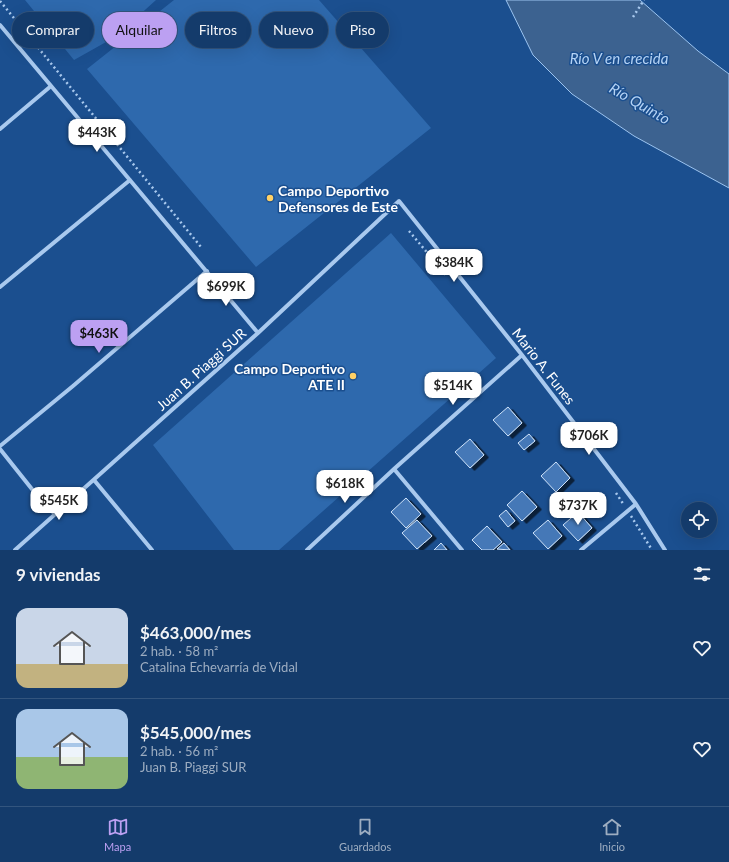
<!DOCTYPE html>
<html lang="es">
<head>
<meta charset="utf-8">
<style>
  :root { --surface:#143b6b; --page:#1d4271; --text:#f1f3f6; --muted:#9dadc1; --line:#33557e; --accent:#bca0f2 }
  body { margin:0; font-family:Lato,sans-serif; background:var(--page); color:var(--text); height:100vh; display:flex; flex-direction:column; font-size:15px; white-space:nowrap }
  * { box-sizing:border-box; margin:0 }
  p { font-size:13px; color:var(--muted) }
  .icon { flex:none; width:22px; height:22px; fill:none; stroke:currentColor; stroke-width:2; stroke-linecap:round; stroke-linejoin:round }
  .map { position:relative; height:550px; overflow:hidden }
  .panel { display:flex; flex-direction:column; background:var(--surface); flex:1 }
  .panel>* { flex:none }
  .top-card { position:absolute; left:12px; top:12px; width:400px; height:36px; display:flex; gap:8px }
  .tools { position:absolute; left:681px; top:502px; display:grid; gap:8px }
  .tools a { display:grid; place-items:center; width:36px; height:36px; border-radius:50%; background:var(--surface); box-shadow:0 4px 16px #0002,0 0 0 1px var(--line); font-size:20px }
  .price { position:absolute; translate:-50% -34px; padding:0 9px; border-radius:8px; background:#fff; color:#222; font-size:13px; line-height:26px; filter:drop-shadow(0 1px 2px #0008) }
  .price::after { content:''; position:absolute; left:50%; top:24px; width:12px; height:9px; margin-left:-6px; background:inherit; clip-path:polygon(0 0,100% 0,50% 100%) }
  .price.active { background:var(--accent); color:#111 }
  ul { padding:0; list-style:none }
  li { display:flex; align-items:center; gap:12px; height:100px; padding:0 16px }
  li+li { border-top:1px solid var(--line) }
  li span { display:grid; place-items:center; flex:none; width:112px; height:80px; border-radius:12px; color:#555 }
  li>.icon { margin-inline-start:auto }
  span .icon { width:48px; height:48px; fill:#fffc; stroke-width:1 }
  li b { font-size:17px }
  h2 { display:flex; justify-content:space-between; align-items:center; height:48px; padding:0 16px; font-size:17px }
  .tag { padding:0 14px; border-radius:18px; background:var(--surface); box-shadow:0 4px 16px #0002,0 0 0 1px var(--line); font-size:14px; line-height:36px }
  .tag.active { background:var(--accent); color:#111 }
  .tabs { display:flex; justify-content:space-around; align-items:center; height:56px; border-top:1px solid var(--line); background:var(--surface); font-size:11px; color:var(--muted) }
  .tabs a { display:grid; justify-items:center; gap:2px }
  .tabs .active { color:var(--accent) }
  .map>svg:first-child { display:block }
</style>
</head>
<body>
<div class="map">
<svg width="729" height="550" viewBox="0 0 729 550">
  <defs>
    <filter id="shadow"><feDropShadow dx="4.5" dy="2.5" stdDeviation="0" flood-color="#0009"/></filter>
  </defs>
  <rect width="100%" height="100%" fill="#1b4f8f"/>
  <path fill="#2e69ad" d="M25,0H156L115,37L74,60Z
    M174,0H319L431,128L256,267L87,69Z
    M391,233L496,358L279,550H234L153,445Z"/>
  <path fill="#3c6290" stroke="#9cc4f0" d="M506,0H640L698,51L729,74V188L634,136L572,94L533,55Z"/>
  <path fill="#4478b7" stroke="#cfe3fa" filter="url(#shadow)" d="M508,407L522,423L508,436L493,420Z
    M529,434L535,441L524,450L518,443Z
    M470,439L484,455L470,468L455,452Z
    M556,462L570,478L556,492L541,476Z
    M522,491L537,507L522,521L507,505Z
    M406,498L421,514L406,528L391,512Z
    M506,510L515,521L508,527L499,516Z
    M578,512L592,528L578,541L563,525Z
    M417,520L432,536L417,549L402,533Z
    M548,520L562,536L548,549L533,533Z
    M487,526L502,542L493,550H482L472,540Z
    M441,543L447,550H434Z
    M504,543L510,550L497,549Z"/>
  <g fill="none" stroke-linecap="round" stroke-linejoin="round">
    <path stroke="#a9c9ee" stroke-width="2.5" stroke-dasharray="2 3" stroke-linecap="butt" d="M0,1L201,247
      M633,17L644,0
      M409,231L446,275
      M616,493L624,505
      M631,516L652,550"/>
    <path stroke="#a9c9ee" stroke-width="4" d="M0,25L258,333
      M0,129L51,86
      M0,287L130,180
      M0,446L73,386L207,271
      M0,449L43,503L55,514
      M394,469L462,550
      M94,480L152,550
      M15,550L258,333L399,201L522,355L636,504L665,550
      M307,550L394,469L522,355
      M581,550L636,504"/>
  </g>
  <g fill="#ffd166" stroke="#1b4f8f" stroke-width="1.5">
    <circle cx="270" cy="198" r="4"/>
    <circle cx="353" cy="376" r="4"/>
  </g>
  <g text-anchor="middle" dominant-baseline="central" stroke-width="3" stroke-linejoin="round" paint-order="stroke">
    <g font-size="14" font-weight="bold" fill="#fff" stroke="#1b4f8f" text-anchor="start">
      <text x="278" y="190">Campo Deportivo<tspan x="278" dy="16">Defensores de Este</tspan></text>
      <text x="345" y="368" text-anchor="end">Campo Deportivo<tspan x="345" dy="16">ATE II</tspan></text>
    </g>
    <g font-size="14" fill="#fff" stroke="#1b4f8f">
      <text transform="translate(544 366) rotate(52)">Mario A. Funes</text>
      <text transform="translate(201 369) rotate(-42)">Juan B. Piaggi SUR</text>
    </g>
    <g font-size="15" font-style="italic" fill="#b5d3f5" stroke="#1b4f8f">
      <text x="619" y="58">Río V en crecida</text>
      <text transform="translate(640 103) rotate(30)">Río Quinto</text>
    </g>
  </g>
</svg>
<div class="tools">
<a><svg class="icon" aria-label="locate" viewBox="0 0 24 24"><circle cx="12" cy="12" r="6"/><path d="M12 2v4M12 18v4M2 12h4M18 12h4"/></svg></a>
</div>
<b class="price" style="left:97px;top:153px">$443K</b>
<b class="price" style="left:454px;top:283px">$384K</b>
<b class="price" style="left:226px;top:307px">$699K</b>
<b class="price active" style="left:99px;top:354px">$463K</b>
<b class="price" style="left:453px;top:406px">$514K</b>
<b class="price" style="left:589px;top:456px">$706K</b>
<b class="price" style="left:345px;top:504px">$618K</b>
<b class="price" style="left:59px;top:521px">$545K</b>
<b class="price" style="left:578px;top:526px">$737K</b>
<div class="top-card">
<a class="tag">Comprar</a>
<a class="tag active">Alquilar</a>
<a class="tag">Filtros</a>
<a class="tag">Nuevo</a>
<a class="tag">Piso</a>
</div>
</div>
<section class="panel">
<h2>9 viviendas<svg class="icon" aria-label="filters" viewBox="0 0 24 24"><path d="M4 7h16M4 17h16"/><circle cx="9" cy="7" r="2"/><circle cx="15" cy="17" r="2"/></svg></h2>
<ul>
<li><span style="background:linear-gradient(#c9d6e8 70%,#c2b280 0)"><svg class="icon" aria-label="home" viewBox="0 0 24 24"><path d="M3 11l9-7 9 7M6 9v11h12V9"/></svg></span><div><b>$463,000/mes</b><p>2 hab. · 58 m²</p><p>Catalina Echevarría de Vidal</p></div><svg class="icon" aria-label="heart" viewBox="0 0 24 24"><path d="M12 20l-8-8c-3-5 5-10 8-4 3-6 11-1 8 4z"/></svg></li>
<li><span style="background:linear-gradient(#a9c7e8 60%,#8fb573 0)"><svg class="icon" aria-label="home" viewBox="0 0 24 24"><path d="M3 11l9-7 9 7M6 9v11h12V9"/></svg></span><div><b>$545,000/mes</b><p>2 hab. · 56 m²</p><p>Juan B. Piaggi SUR</p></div><svg class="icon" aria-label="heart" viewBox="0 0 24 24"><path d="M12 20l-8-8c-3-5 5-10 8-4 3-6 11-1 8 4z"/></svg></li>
</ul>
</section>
<nav class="tabs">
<a class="active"><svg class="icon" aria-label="map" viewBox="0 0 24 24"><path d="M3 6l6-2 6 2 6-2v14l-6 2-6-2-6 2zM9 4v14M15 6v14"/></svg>Mapa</a>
<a><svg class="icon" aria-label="saved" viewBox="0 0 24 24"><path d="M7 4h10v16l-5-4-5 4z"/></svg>Guardados</a>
<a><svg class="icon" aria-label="home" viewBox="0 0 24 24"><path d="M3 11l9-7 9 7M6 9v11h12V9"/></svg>Inicio</a>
</nav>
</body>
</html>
